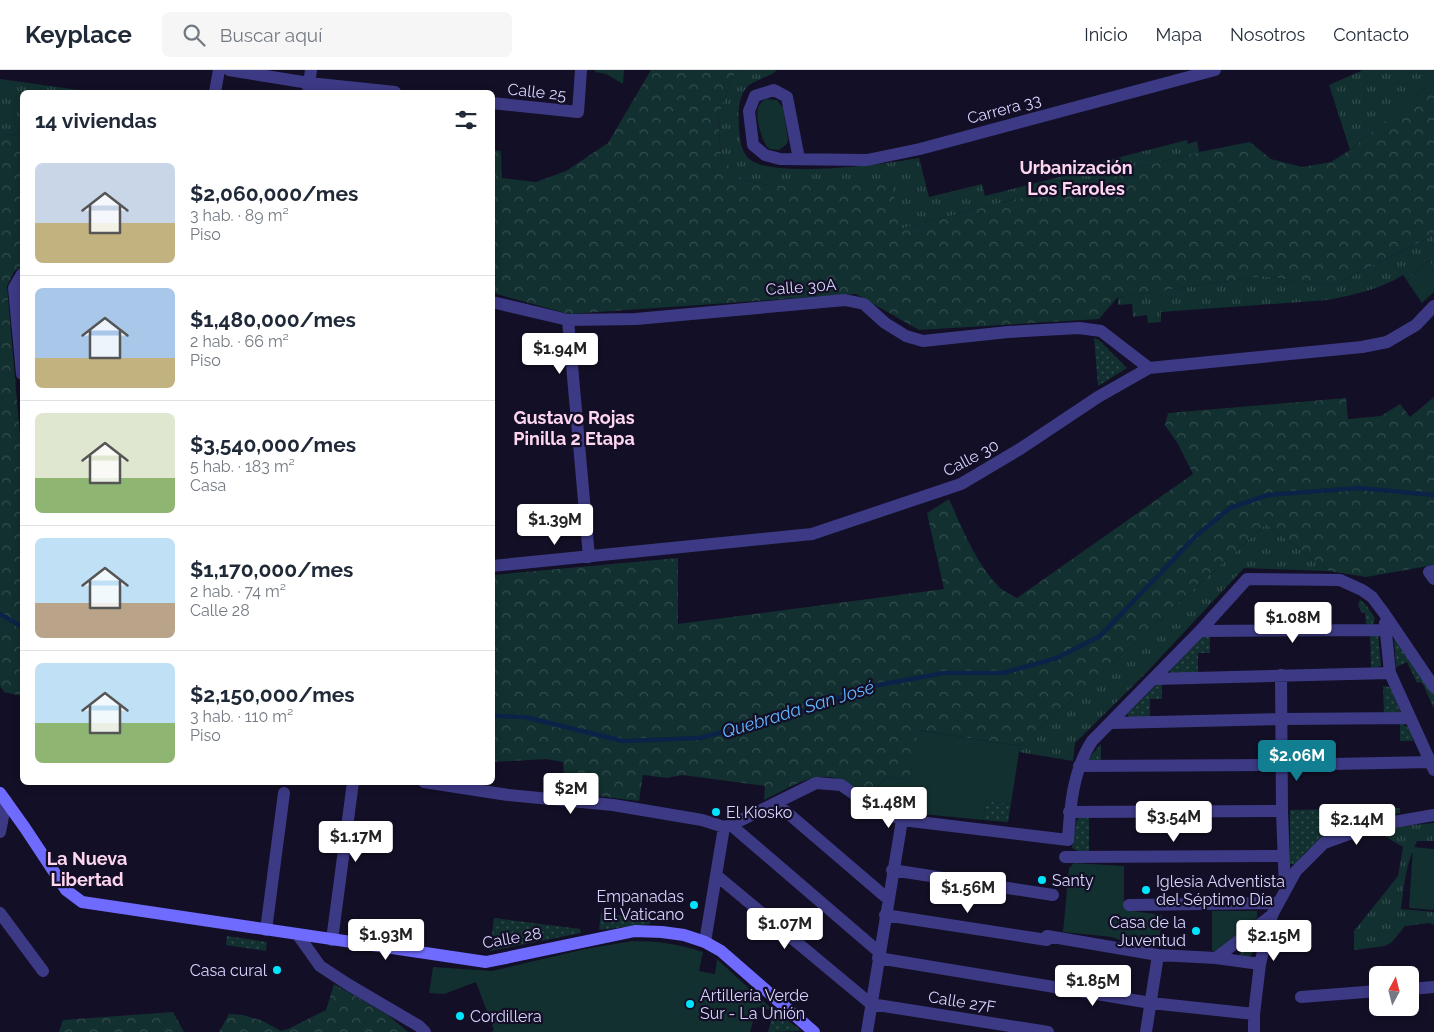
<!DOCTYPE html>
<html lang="es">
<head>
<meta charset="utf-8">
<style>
  :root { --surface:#fff; --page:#f6f6f7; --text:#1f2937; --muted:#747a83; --line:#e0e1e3; --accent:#117e91 }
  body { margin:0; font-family:Raleway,sans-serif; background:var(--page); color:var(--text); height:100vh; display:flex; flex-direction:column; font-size:19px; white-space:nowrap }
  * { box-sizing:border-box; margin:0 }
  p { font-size:16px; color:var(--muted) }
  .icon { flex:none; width:28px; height:28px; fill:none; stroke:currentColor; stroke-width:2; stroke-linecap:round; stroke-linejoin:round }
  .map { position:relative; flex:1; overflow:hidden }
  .drawer { position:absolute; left:20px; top:20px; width:475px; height:695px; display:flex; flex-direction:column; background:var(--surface); border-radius:8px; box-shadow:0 2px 8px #0003 }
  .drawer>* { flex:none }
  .needle { width:32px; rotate:7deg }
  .fabs { position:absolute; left:1369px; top:896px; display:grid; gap:10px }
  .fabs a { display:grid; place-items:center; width:50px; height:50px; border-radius:8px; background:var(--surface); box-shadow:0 2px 8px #0003; font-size:25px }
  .price { position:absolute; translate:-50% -42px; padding:0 11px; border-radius:5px; background:#fff; color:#222; font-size:16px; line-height:32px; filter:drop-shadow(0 1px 2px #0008) }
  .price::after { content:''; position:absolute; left:50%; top:30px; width:15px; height:11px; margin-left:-8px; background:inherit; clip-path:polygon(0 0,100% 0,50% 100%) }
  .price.current { background:var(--accent); color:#fff }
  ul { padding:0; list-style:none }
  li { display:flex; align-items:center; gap:15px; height:125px; padding:0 15px }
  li+li { border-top:1px solid var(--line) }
  li span { display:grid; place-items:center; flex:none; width:140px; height:100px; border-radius:8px; color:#555 }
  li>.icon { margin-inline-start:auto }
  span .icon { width:60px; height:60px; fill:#fffc; stroke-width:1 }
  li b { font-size:21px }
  h2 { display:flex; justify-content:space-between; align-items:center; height:60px; padding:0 15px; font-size:21px }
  header { display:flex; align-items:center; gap:30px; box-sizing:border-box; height:70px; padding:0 25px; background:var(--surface); border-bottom:1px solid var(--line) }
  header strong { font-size:24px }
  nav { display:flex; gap:28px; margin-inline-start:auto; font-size:18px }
  .search { width:350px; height:45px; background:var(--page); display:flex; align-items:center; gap:12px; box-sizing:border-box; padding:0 18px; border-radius:8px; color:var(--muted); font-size:19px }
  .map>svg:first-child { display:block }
</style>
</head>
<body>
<header>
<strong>Keyplace</strong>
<div class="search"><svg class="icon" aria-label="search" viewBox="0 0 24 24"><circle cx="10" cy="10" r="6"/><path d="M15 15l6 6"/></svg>Buscar aquí</div>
<nav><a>Inicio</a><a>Mapa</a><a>Nosotros</a><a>Contacto</a></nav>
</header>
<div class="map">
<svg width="1434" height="962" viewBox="0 0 1434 962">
  <defs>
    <pattern id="grass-tufts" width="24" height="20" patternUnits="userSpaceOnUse" patternTransform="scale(1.25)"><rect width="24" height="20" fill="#12302f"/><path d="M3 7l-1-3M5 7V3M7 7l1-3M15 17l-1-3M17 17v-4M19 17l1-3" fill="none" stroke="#344d4e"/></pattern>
    <pattern id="forest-crowns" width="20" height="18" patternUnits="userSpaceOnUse" patternTransform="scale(1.25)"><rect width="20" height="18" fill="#12302f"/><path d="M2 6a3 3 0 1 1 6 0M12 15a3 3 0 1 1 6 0" fill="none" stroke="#344d4e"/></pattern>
    <pattern id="garden-dots" width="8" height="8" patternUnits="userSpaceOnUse" patternTransform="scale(1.25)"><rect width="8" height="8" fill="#12302f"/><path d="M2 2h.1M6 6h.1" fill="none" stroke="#344d4e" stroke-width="1.8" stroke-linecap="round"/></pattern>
  </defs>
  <rect width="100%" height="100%" fill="#130f26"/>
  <path fill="url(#grass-tufts)" d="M740,0H777C769,8 755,9 747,17C738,27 738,44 739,57C740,70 741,84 752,91C779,108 886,94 919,88L929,127L982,114L985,126L1091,99L1093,94L1187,70L1188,74L1197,71L1199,82L900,159L773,116L743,110L721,87L718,47L733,6Z
    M1363,0H1434V11L1350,80L1329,15Z
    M0,9L93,22H22V65L0,64Z
    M1434,165V197L1429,191L1407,211L1403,205C1381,219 1353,225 1328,230L1161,242V252L1148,253L1147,245L1133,247L1132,234L1118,235V227L1264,206L1332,216Z
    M1266,454L1329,501L1244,498L1145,604L1075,673L1073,691L1019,682L1020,676Z
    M1434,753V771H1417C1406,793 1404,815 1401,839L1434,842V855L1430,853L1405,856L1392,872L1385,876L1354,880V861L1398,806L1403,777L1376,761L1401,756Z"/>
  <path fill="url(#forest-crowns)" d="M651,0H740L733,6L718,47L721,87L743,110L773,116L892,113L900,159L1199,82L1250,72L1271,89L1302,97L1331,92L1350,80L1434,11V165L1332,216L1264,206L1118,227L1099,249L919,260L856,224L569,244L493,223L492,80L501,81L502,108L536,112L566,101L608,73Z
    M0,64L22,65V195L14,202L7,216L22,387V626L4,622L0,616Z
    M1434,327V495L1366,507L1329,501L1266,454L1020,676L919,660L910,707L902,709L887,707L868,726C825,692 807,709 764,730L765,716L682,705L667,708L643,705L639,731L565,722L563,692L546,689L493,692V505L678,488V554L944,519L927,443L949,429C963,460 976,494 1000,518C1005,522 1012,525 1017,528L1193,404L1178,374L1165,355L1168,343L1346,328L1348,349L1381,346L1400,334L1410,347Z
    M334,914L388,945L408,962H219L229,944L243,945L263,951L281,961L288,959L326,940Z
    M173,942L184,962H59L63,950Z"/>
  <path fill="#12302f" d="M595,0H624L623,14L606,4L595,2Z
    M766,29L777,30L783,38L788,69L787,74L779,80L769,79C762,73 755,47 758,38C760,33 762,31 766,29Z
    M1429,191L1434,197V222L1422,233L1407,211Z
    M918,660L1020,676L1011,734L986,731L983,750L912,743L890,736L868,726L887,707L902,709L910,707Z
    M1413,777L1434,779V840L1409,838Z
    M1074,793L1124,796V832L1126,840L1162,845L1159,875L1122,871L1112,867L1063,862L1069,798Z
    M1212,841H1257V848L1217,881H1212Z
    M632,871C657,871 679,874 703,882L699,901L715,904L717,889L774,941L757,937L750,962H491L494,960L476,912L444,924L429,923L433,897L492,901L585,879Z"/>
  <path fill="url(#garden-dots)" d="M1094,268L1099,270L1127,298L1098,316Z
    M1360,530L1366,535L1375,548L1372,556L1366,555L1365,543L1361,542L1358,535Z
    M1370,563L1378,565L1381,596L1371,598Z
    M1203,565H1210V583H1198V603H1171L1169,600Z
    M1396,568L1434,623V639L1422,612L1417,613L1407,592L1396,597L1394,570Z
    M1162,611V629H1150V647L1130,648L1127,644L1159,612Z
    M1383,616L1390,617L1401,643L1384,644Z
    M1400,653C1410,657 1411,661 1413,671H1400Z
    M1101,674V692H1089V688Z
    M986,731L1011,734L1008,752L983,750Z
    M1400,738V743C1363,750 1318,761 1296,794H1290V740Z
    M1089,746V782L1078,781L1072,778L1076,752L1079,747Z
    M601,843L650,849V854L599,860Z
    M494,848L580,859L581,863L490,881Z
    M227,866L267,872L266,881L226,875Z
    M1257,868L1250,888L1238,886L1250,873Z
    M774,941L798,958L801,961L768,962Z"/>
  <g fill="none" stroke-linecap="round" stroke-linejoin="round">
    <path stroke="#0c2248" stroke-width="4.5" d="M0,544L22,557
      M492,646L525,647L623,671L700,668L815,638L862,618L944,603H1003L1057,588L1100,566L1197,465L1230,438L1268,425L1359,418L1434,425"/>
    <path stroke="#3d3a85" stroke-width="12" d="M229,0L309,13L395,22
      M215,22L219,0
      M308,22L311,0
      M492,33L578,42L581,0
      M799,89L787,27L774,20L755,26L749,41L753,75L765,85L780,89L867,90L920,79L1215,0
      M22,204L14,218L22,304
      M492,232L568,250L636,249L845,230L864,234L885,253L906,266L923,271L1008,262L1079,258L1101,261L1149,298
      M568,250L589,487
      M492,496L812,464L961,414L1020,379L1098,327L1149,298L1362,277L1387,272L1416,255L1434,236
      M1434,501L1429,502L1434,509
      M1385,553L1390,603L1434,700
      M1200,561L1386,560
      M1281,605L1282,741L1285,820
      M1154,609L1390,603
      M1111,653L1282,649L1410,648
      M1079,696L1283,695L1431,692
      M424,712L508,725L613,735L702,750L724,757L731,755L816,713L841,715L872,736L902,750L1068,770C1070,736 1073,700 1092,671L1200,561L1247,509L1340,510L1362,520L1372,527L1384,543L1434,617
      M776,733L888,829
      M1069,742L1282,741
      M731,755L879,882
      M0,762L6,731
      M1065,787L1283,786
      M892,800L1053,825
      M716,805L871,934L1048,962
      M1129,835L1278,833
      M0,843L43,901
      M885,845L1047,870
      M266,860L284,723
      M298,865L320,896L349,915L419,956L425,962
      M1047,866L1158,885L1216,888L1260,894
      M332,870L353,712
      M705,872L724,757
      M878,888L1151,933L1254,944
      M1216,888L1272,845
      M1410,919L1434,917
      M1301,927L1378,921
      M867,962L902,750
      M1146,962L1158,885
      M1254,962V944L1260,894L1272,845L1296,801L1324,773L1371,756L1434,745"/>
    <path stroke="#6f6bff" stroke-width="12" d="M0,723L25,758L66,820L82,832L486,892L635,861L662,862L684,865L705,872L721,881L814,962"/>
  </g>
  <g fill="#00e5ff" stroke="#130f26" stroke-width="2">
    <circle cx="716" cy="742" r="5"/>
    <circle cx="1042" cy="810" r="5"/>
    <circle cx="1146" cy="820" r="5"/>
    <circle cx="694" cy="835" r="5"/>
    <circle cx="1196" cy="861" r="5"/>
    <circle cx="277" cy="900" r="5"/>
    <circle cx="690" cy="934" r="5"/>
    <circle cx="460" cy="946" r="5"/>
  </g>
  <g text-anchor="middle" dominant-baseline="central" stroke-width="4.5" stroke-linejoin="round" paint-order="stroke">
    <g font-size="16" fill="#d9d4ff" stroke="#130f26">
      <text transform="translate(537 22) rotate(6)">Calle 25</text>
      <text transform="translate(1004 39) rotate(-15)">Carrera 33</text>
      <text transform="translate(801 217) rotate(-4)">Calle 30A</text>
      <text transform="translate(971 388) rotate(-28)">Calle 30</text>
      <text transform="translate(512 868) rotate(-10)">Calle 28</text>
      <text transform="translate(962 932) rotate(9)">Calle 27F</text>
    </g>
    <g font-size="16" fill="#d9d4ff" stroke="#130f26" text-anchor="start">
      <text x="726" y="742">El Kiosko</text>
      <text x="1052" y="810">Santy</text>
      <text x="1156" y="811">Iglesia Adventista<tspan x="1156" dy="18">del Séptimo Día</tspan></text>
      <text x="684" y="826" text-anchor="end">Empanadas<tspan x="684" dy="18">El Vaticano</tspan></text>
      <text x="1186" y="852" text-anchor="end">Casa de la<tspan x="1186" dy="18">Juventud</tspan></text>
      <text x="267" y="900" text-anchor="end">Casa cural</text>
      <text x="700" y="925">Artillería Verde<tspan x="700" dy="18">Sur - La Unión</tspan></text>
      <text x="470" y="946">Cordillera</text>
    </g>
    <g font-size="18" font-weight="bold" fill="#ffd6f0" stroke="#130f26">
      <text x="1076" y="97">Urbanización<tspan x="1076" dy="21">Los Faroles</tspan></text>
      <text x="574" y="347">Gustavo Rojas<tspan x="574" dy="21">Pinilla 2 Etapa</tspan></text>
      <text x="87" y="788">La Nueva<tspan x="87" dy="21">Libertad</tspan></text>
    </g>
    <g font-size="18" font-style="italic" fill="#62b6ff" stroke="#130f26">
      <text transform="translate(798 639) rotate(-17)">Quebrada San José</text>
    </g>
  </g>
</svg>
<div class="fabs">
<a><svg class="needle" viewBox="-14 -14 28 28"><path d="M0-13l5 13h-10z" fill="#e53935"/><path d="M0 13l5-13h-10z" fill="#747a83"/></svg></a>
</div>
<b class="price" style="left:560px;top:305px">$1.94M</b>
<b class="price" style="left:555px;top:476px">$1.39M</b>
<b class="price" style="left:1293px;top:574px">$1.08M</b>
<b class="price current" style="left:1297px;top:712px">$2.06M</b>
<b class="price" style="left:571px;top:745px">$2M</b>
<b class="price" style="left:889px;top:759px">$1.48M</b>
<b class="price" style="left:1174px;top:773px">$3.54M</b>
<b class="price" style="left:1357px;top:776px">$2.14M</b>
<b class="price" style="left:356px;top:793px">$1.17M</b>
<b class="price" style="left:968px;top:844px">$1.56M</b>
<b class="price" style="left:785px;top:880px">$1.07M</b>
<b class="price" style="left:386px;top:891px">$1.93M</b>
<b class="price" style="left:1274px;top:892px">$2.15M</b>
<b class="price" style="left:1093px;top:937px">$1.85M</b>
<section class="drawer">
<h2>14 viviendas<svg class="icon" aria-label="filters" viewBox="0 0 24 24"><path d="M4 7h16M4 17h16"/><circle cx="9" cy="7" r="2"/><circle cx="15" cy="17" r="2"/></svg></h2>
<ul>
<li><span style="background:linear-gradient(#c9d6e8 60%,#c2b280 0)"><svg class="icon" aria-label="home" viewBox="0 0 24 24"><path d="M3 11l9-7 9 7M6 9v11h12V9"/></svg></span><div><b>$2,060,000/mes</b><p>3 hab. · 89 m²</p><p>Piso</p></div></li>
<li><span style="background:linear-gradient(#a9c7e8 70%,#c2b280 0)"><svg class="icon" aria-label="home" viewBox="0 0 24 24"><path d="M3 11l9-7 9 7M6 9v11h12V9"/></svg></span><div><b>$1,480,000/mes</b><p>2 hab. · 66 m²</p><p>Piso</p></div></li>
<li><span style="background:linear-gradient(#dfe7d0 65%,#8fb573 0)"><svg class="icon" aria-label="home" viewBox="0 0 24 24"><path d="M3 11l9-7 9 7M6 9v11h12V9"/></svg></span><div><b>$3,540,000/mes</b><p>5 hab. · 183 m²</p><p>Casa</p></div></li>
<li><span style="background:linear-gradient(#bfe0f5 65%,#b9a48a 0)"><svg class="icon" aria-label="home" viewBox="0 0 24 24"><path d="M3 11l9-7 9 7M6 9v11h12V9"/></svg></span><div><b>$1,170,000/mes</b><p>2 hab. · 74 m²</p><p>Calle 28</p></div></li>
<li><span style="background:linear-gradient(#bfe0f5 60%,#8fb573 0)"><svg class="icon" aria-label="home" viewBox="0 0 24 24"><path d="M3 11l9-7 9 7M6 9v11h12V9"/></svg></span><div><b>$2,150,000/mes</b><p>3 hab. · 110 m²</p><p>Piso</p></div></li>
</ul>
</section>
</div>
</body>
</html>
